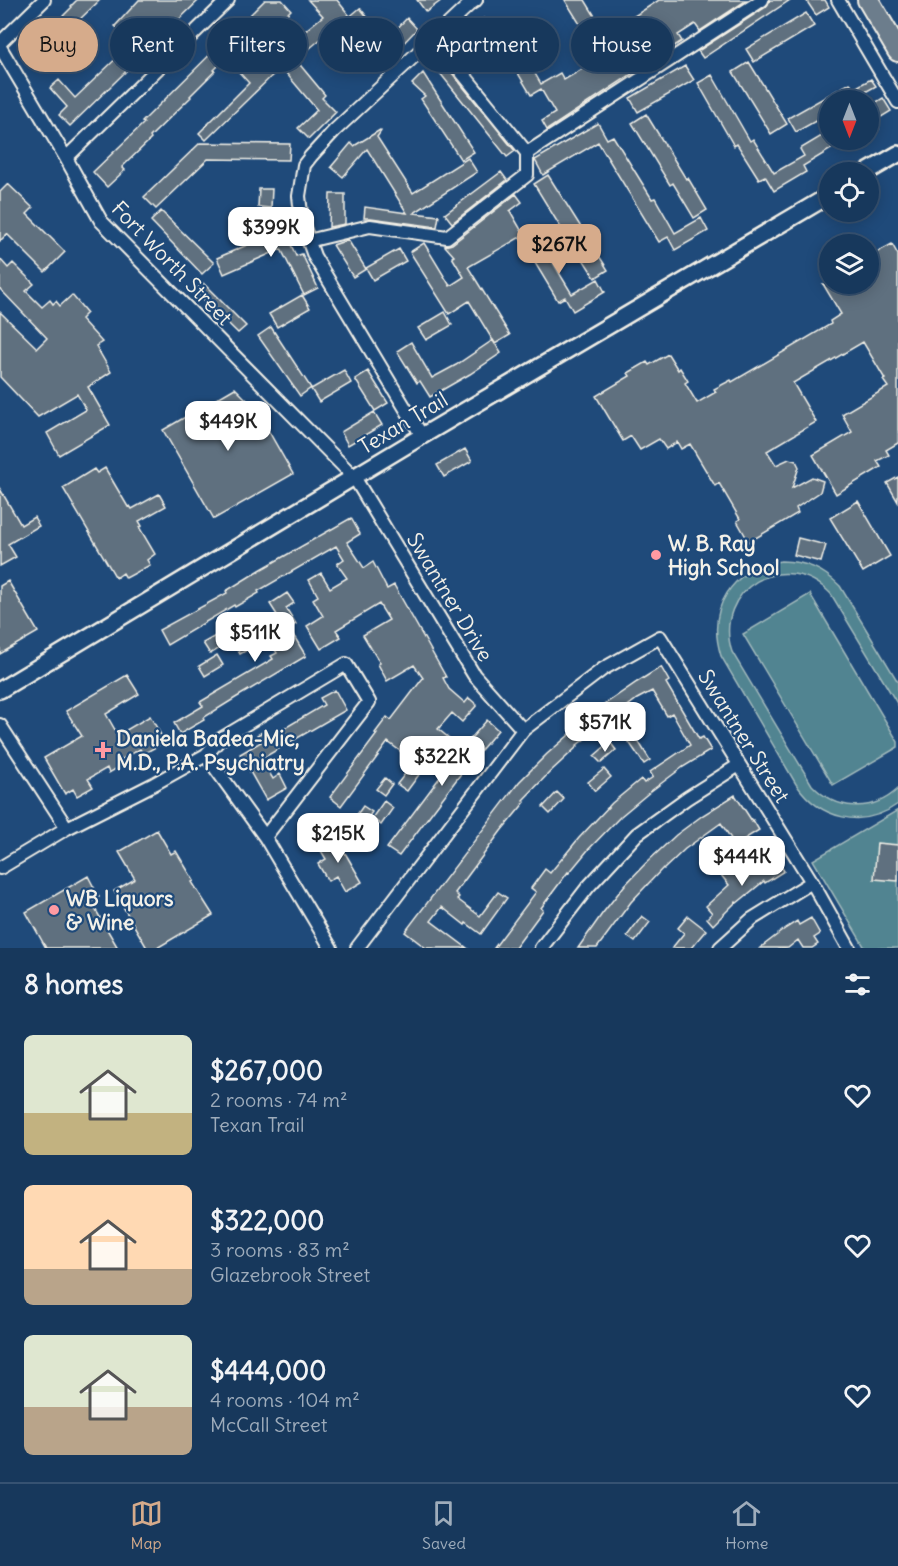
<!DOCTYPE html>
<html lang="en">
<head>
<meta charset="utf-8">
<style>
  :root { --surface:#17385c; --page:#244365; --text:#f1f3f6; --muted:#9eacbb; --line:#365272; --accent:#d6ab8b }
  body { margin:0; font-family:Delius,sans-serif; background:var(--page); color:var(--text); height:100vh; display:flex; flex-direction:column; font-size:22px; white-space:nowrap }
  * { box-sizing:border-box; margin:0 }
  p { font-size:20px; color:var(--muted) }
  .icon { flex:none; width:33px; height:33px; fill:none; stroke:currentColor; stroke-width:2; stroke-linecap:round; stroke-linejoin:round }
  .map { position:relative; height:948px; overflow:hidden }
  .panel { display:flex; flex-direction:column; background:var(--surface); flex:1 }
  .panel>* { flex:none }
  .top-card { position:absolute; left:18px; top:18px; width:862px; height:54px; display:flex; gap:12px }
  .needle { width:39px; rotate:180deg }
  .tools { position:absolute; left:819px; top:90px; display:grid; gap:12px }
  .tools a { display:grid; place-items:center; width:60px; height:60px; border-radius:50%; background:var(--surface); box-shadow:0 3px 15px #0003,0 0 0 2px var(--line); font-size:30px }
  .price { position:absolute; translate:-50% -51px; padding:0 14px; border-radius:12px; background:#fff; color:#222; font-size:20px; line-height:39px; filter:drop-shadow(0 2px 3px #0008) }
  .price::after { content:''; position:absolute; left:50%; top:36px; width:18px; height:14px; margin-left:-9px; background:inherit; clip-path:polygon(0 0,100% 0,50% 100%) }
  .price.current { background:var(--accent); color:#111 }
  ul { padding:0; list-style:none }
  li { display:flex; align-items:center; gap:18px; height:150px; padding:0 24px }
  li span { display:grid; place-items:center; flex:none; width:168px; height:120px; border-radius:9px; color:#555 }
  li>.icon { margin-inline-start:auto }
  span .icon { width:72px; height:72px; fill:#fffc; stroke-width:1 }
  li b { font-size:26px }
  h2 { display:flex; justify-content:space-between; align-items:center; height:72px; padding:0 24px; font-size:26px }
  .chip { padding:0 21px; border-radius:27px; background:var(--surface); box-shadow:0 3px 15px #0003,0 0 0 2px var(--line); font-size:21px; line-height:54px }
  .chip.current { background:var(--accent); color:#111 }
  .menu { display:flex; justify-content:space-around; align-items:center; height:84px; border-top:2px solid var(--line); background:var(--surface); font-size:16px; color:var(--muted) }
  .menu a { display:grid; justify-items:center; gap:3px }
  .menu .current { color:var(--accent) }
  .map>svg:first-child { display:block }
</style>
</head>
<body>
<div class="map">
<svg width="898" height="948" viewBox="0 0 898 948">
  <rect width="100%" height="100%" fill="#1f4a7a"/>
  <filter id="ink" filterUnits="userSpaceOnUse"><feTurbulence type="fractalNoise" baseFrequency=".0167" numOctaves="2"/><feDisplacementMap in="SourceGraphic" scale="12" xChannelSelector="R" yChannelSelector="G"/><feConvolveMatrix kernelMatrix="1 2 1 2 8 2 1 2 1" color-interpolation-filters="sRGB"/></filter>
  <g filter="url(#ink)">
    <path fill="#518491" stroke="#a2babc" stroke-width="1.5" d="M781,561C805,561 823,569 840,586L898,682V705L831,594C785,546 712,589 732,652L812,785C836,811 872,813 898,789V804C862,830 820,819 796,784L721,656C706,608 732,568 781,561Z
      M810,594L898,742V747L833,785L743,634Z
      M898,810V948H865L813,860Z"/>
    <path fill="#5e707f" stroke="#f4f1e8" stroke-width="1.5" fill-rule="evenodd" d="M77,0H100L78,21L86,28L66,47L59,40L33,65L22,54L45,32L46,33L72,7L71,6Z
      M139,0H199L70,126L59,115L67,107L50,88L59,80L75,98L125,50L132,42L115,26Z
      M265,0H282L291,10L280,21L296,38L323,16L308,0H337L349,15L296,60L325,95L322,98L336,112L309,139L298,128L317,110L281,67L206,140L199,133L249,83L226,58L214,70L215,71L190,96L191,97L150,137L151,139L122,167L125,170L107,187L93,172L144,123L142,122ZM264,23L286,47L263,70L245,51L255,42L250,37Z
      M417,0H442L426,12Z
      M565,0H585L620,57L642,42L628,20L659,0H747L700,31L695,24L678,35L682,41L547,130L542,121L555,113L541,89L531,95L494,33L507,25L541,84L560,73L564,80L601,58Z
      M770,0H790L703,58L698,51L766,7Z
      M806,0H825L829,7L816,15Z
      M360,8L386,40L407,18L417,29L396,51L401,57L397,61L377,43L372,47L348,18Z
      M806,13L814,26L754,62L746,49Z
      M484,18L493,31L473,45L463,33Z
      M439,57L515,151L507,157L432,63Z
      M749,62L787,124L771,134L733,72Z
      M685,66L694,80L638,112L630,98Z
      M423,73L474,152L461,160L421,99L425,96L412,84Z
      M712,75L750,141L753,139L774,173L804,156L800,149L830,131V140H846L803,166L806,172L774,191L765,176L759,179L737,144L734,146L698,83Z
      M871,79L876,86L851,100H830V113L796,132L788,118L850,83L853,89Z
      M883,98L891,111L878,119L870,106Z
      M868,111L879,129L868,135Z
      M646,114L686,179L688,178L707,210L694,218L673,183L670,185L632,123Z
      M598,123L607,139L613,136L652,199L655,198L675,233L701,218L708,231L675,250L668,237L659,242L598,142L543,175L535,160Z
      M380,130L381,131L377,137L413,193L468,158L477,172L414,213L439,216L437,227L371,218H364L365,207L407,213L367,149L343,177L331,167L351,143L354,146Z
      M200,143L290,144L289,160L208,159L156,209L144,197Z
      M501,172L507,180L452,223L445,214Z
      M548,175L608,270L595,278L574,245L572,246L534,184Z
      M8,184L33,208L27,214L65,252L45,272L7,234L0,241V192Z
      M259,189H272L271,208L258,207Z
      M330,194H345V224L329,227Z
      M516,194L522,202L510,211L524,235L468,267L510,335L495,344L469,301L449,314L410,252L424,243L450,286L464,277L452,257L454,256L445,246L452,244Z
      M161,211L214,263L202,274L151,221Z
      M284,229L296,256L302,254L318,288L304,295L281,249L224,274L217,258Z
      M533,230L572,294L598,279L605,292L573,311L565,297L558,301L520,238Z
      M348,240L366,269L353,277L333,245Z
      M892,244L898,255V443L886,450L889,455L877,461L881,467L836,494L813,455L852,432L842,414L888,387L883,380L885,379L863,342L793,383L816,422L767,451L776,465L789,459L796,461L799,467L792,488L812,477L823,481L820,492L796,508L798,513L749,542L737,521L740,519L719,483L715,486L690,444L681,449L677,442L666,449L659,439L640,450L631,436L623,441L596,396L630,376L628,373L647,362L649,365L668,354L678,370L680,368L688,381L685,383L697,403L716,392L714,389L731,380L732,382L831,324L830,321L841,314L823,284H868V257Z
      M399,249L406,261L373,280L366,268Z
      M0,259L8,268L13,263L34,284L26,291L42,307L50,300L53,304L56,301L60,306L72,295L87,313L81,319L102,342L96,346L111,372L88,387L110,425L59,455L47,433L86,410L77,394L38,417L0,377V312L37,348L47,338L0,289Z
      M203,283L246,326L238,333L195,291Z
      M302,295L310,308L277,327L269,314Z
      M445,312L452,325L426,340L418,328Z
      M271,327L311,388L300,396L258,336Z
      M493,340L501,353L470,374L430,397L420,381L417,383L397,351L411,342L432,378L456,365Z
      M344,370L351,383L319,402L311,389Z
      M368,371L388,403L375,411L355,379Z
      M235,388L256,409L293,474L214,519L163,430Z
      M374,412L382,425L348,445L341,432Z
      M465,449L472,461L444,477L437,465Z
      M105,468L128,507L130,506L132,509L159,494L166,506L139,521L142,526L139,527L155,554L147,560L150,565L126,578L123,573L116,578L63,488L94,469L97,473Z
      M898,477V502L887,483Z
      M0,489L21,525L34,517L39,526L8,544L16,557L0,566Z
      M858,501L890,556L863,572L830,518Z
      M351,518L360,534L347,542L364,568L373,562L387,589L394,585L446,677L443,678L449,689L465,703L469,698L477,705L462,722L452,713L438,729L449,738L432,758L421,749L412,760L388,742L341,806L330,797L377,734L375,733L387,717L391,720L423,678L414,665L387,681L378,664L380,663L363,635L389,620L379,604L336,630L341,637L321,649L307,626L323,616L313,599L318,596L309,580L321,573L330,588L347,578L337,564L344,559L336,546L258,591L259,593L235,607L234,605L167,645L159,630L227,593L226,591L260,570Z
      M798,538L826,545L821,562L794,555Z
      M8,581L38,632L0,654V586Z
      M287,593L294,603L286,608L296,624L289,628L306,656L237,697L203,718L204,720L180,734L174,723L203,706L200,702L273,659L271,656L277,653L268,638L240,654L235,645L279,618L270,604Z
      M226,630L232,641L210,654L203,643Z
      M217,655L223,665L205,676L199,666Z
      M661,667L669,681L666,683L699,739L703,737L711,750L683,767L651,791L621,816L588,850L569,873L568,872L541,908L543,910L515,948H494L536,892L531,888L545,869L550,873L579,838L612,803L641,779L644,783L653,777L650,772L690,745L672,713L667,716L652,691L637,699L577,745L578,746L550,772L523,800L525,802L501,831L455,893L459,897L457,899L480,916L498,892L507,898L481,934L466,923L465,925L442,907L431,921L467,948H426L405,932L519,782L547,754L605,704L637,682Z
      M127,675L139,694L106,714L118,735L150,716L165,742L143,754L140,749L117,762L119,767L109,773L107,768L88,779L93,787L77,796L73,789L65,794L44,758L82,736L66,711Z
      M335,690L346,710L261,759L273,779L280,774L287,788L266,800L240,754L261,742L257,735L264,731L268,738L324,705L320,698Z
      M487,720L498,730L476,756L475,755L399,856L387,848L458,753Z
      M639,720L645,729L635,736L650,760L644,764L622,732Z
      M610,742L616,750L601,763L594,756Z
      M412,765L421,772L407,791L397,784Z
      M604,769L611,777L595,791L588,782Z
      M385,778L392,784L384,795L376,789Z
      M557,792L564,799L550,814L543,807Z
      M735,795L752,821L753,820L759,830L735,845L721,823L685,849L664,869L663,868L631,902L597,948H578L602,914L624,886L646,863L676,835L703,815Z
      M384,801L393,808L381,825L372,818Z
      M363,806L372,812L360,829L351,823Z
      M157,830L171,854L176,851L194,881L192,882L213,915L157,948H147L114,891L135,879L119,852Z
      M334,834L362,882L345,892L336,876L328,881L318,864L326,859L317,844Z
      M877,843L898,845V881L874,879Z
      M772,852L784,871L765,883L764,881L737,903L736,902L713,925L707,918L712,913L706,906L729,885L721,875L731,866L742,881L764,866L760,860Z
      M88,876L99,897L91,902L118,948H46L26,912Z
      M642,916L650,922L635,942L627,936Z
      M688,916L706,930L691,948H672L684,933L678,928Z
      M811,918L820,934L814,938L818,944L812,948H803L798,940L788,948H760L786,928L797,921L799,925Z"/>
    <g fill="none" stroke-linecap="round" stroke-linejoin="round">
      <defs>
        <path id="minor" d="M838,0L898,102
          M434,38L527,153
          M0,43L44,0
          M0,47L66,158L101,221L354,477L474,675L523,730
          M66,158L228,0
          M308,241L370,226L447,237L527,175V153L762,0
          M422,436L314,256L302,222L299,196L304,165L311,156L334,131L470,4L476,0
          M0,725L67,828
          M206,755L265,837L331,948
          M0,868L67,828L154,784L206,755L219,740L346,664L369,702L265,837
          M357,948L523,730L603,669L660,637L812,882L849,948
          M541,948L588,887L637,834L687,798L739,765
          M720,948L752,919L812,882"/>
        <path id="tertiary" d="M867,172L898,154
          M0,690L422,436L830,195"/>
        <path id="primary" d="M868,0L898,51"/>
      </defs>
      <use href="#minor" stroke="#f4f1e8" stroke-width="16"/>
      <use href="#tertiary" stroke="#f4f1e8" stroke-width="20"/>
      <use href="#primary" stroke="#f4f1e8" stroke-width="24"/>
      <use href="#minor" stroke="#1f4a7a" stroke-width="12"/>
      <use href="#tertiary" stroke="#1f4a7a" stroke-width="15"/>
      <use href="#primary" stroke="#6c7d8c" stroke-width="20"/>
    </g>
  </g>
  <g fill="#ff9aa2" stroke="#1f4a7a" stroke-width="2">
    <circle cx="656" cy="555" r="6"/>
    <path d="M100 741h6v6h6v6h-6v6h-6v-6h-6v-6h6z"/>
    <circle cx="54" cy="910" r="6"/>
  </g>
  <g text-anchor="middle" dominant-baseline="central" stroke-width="4.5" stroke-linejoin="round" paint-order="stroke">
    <g font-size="21" fill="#f4f1e8" stroke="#1f4a7a">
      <text transform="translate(172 263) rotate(46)">Fort Worth Street</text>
      <text transform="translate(403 423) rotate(-31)">Texan Trail</text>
      <text transform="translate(450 597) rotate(59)">Swantner Drive</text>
      <text transform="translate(744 736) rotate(58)">Swantner Street</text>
    </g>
    <g font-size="21" font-weight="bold" fill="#f4f1e8" stroke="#1f4a7a" text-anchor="start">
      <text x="668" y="543">W. B. Ray<tspan x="668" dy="24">High School</tspan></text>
      <text x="116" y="738">Daniela Badea-Mic,<tspan x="116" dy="24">M.D., P.A. Psychiatry</tspan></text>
      <text x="66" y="898">WB Liquors<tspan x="66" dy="24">&amp; Wine</tspan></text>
    </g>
  </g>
</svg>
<div class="tools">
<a><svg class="needle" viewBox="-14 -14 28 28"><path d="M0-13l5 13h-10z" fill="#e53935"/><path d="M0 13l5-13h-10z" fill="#9eacbb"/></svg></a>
<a><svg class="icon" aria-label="locate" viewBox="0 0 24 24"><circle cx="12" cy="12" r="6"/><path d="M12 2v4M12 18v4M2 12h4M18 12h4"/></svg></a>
<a><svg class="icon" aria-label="layers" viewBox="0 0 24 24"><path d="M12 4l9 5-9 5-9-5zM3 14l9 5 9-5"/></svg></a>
</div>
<b class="price" style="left:271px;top:258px">$399K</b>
<b class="price current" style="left:559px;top:275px">$267K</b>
<b class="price" style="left:228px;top:452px">$449K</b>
<b class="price" style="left:255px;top:663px">$511K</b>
<b class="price" style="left:605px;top:753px">$571K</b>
<b class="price" style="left:442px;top:787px">$322K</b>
<b class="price" style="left:338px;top:864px">$215K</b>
<b class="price" style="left:742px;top:887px">$444K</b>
<div class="top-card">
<a class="chip current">Buy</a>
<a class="chip">Rent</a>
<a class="chip">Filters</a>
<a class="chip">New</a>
<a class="chip">Apartment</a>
<a class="chip">House</a>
</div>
</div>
<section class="panel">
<h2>8 homes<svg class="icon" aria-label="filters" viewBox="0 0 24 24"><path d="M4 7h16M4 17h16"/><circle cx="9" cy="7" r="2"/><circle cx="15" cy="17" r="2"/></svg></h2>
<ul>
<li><span style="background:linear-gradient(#dfe7d0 65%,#c2b280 0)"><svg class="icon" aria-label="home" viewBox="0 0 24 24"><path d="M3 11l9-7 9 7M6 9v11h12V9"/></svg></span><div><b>$267,000</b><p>2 rooms · 74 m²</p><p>Texan Trail</p></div><svg class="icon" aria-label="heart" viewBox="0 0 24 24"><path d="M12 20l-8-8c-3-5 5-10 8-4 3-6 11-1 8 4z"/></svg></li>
<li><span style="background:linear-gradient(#ffd9b3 70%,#b9a48a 0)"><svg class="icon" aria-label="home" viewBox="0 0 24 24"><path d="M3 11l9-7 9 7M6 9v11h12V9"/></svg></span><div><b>$322,000</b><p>3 rooms · 83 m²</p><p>Glazebrook Street</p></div><svg class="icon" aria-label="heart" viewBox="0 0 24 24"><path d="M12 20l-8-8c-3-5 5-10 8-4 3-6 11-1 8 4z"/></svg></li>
<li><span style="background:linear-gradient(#dfe7d0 60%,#b9a48a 0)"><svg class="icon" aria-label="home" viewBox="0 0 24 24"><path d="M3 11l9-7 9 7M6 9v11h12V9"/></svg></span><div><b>$444,000</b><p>4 rooms · 104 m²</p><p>McCall Street</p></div><svg class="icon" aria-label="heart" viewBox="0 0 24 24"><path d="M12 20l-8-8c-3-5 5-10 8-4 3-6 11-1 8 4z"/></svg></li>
</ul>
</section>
<nav class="menu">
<a class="current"><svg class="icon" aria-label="map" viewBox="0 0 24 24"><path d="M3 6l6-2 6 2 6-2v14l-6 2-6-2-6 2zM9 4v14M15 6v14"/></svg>Map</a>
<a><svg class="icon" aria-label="saved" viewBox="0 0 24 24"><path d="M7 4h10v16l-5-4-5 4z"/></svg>Saved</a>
<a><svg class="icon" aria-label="home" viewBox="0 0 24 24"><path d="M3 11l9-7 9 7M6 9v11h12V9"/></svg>Home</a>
</nav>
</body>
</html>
